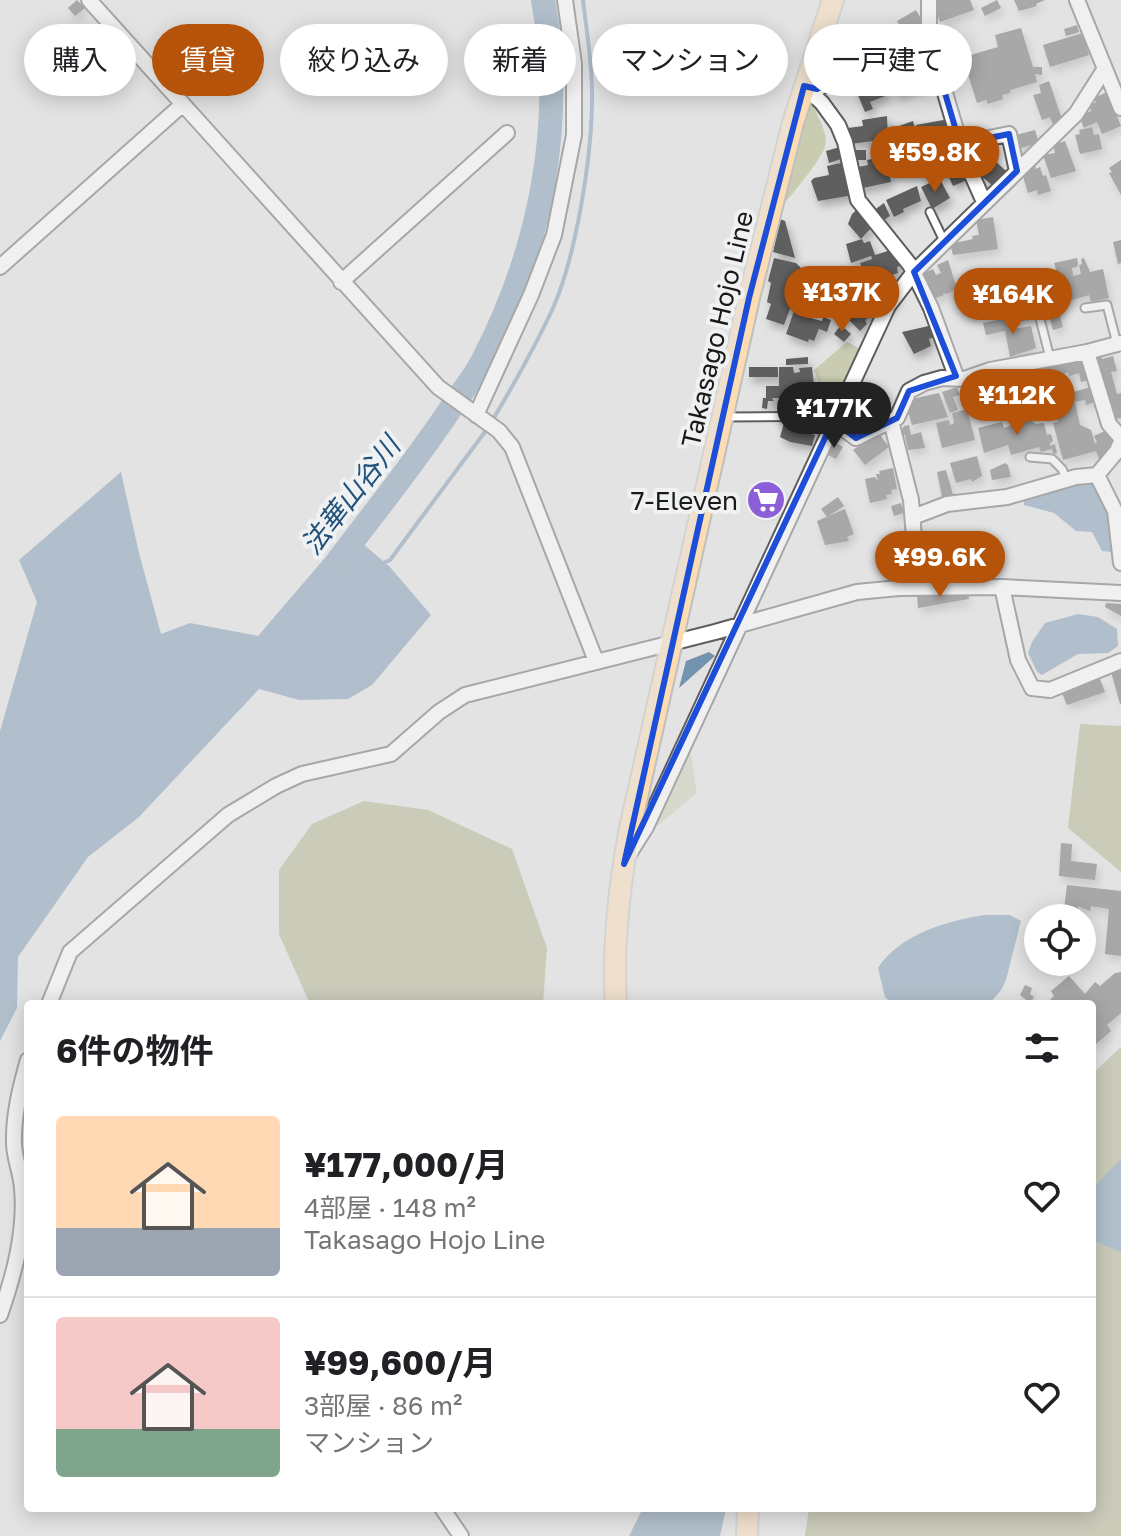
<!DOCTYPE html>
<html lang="ja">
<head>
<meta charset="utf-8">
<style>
  :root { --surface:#fff; --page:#f2f2f2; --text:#202124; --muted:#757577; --line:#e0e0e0; --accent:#b45309 }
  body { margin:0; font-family:"Golos Text","Noto Sans JP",sans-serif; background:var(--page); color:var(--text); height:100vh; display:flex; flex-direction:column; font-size:30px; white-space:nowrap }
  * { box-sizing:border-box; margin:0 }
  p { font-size:26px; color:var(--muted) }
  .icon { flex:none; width:44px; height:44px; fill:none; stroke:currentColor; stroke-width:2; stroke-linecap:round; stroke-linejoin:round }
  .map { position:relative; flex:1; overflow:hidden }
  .side { position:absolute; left:24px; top:1000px; width:1072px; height:512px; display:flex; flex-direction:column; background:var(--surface); border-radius:8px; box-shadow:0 4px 20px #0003 }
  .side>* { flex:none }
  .guide { position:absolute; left:24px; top:24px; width:1074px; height:72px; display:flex; gap:16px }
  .fabs { position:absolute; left:1024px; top:904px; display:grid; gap:16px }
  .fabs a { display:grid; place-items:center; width:72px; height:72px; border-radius:50%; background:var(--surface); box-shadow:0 4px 20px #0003; font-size:40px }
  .price { position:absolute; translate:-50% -68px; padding:0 18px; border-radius:28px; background:var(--accent); color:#fff; font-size:26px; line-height:52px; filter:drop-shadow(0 2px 4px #0008) }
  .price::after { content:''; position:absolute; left:50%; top:48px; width:24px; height:18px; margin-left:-12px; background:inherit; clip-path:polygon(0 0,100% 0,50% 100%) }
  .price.active { background:#222; color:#fff }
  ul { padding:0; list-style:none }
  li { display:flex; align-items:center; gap:24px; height:200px; padding:0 32px }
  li+li { border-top:2px solid var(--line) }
  li span { display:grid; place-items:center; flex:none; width:224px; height:160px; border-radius:8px; color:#555 }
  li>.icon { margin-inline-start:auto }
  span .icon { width:96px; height:96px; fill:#fffc; stroke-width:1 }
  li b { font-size:34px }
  h2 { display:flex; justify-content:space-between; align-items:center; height:96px; padding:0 32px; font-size:34px }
  .pill { padding:0 28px; border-radius:36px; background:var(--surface); box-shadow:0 4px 20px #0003; font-size:28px; line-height:72px }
  .pill.active { background:var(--accent); color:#fff }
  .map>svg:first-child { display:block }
</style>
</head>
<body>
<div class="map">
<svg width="1121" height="1536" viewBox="0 0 1121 1536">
  <defs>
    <filter id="shadow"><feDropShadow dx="3" dy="5.5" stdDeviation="4" flood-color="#0004"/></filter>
  </defs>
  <rect width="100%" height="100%" fill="#e3e3e4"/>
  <path fill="#caccb1" d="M808,98L812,100C815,113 827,130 826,143C824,157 793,193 783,205Z
    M847,342L861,349L829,410L814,370Z
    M690,747L697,793L650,832Z"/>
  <path fill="#aaad85" d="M1080,724L1121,726V872L1068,828Z
    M364,801L428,810L512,849L547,948L543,1004H310L279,934V870L312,824Z
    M1121,1047V1536H805L809,1508H1092V1074Z"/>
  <path fill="#7393af" d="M121,472L139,553L161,634L190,623L258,636L348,531L390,567L431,615L372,685L348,699L299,700L259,689L139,817L88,857L18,957L17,1008L0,1041V731L37,602L19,560Z
    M1093,480L1113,519L1111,552L1102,551L1092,532L1076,531L1054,513L1024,505V499Z
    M1078,614L1098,617L1117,629L1118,646L1108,653L1078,654L1042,675L1037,672L1028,653L1032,642L1045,623Z
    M709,652L715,656L679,688L686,661Z
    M984,915H1010L1021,921L1006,980L1002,989L989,1004H892L885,997L878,968C900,934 947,921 984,915Z
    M1121,1159V1252L1092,1240V1189Z
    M643,1508H726V1509L720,1536H629Z"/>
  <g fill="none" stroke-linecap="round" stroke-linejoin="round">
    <path stroke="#7393af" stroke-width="4" d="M492,421C514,384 535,347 553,308C576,256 591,160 592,104C593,69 587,34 583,0
      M383,563L390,560L487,429"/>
    <path stroke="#7393af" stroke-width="24" d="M337,562C376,510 417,460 453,405C463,390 475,376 483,360C540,250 566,122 543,0"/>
  </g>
  <path fill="#5f5e5e" filter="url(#shadow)" d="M77,0L85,8L75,16L68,8Z
    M932,0H970L974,10L940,22Z
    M997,0L1001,8L985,16L981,8Z
    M1014,0H1045L1036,4L1037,6L1019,11Z
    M916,10L925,26L906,37L897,21Z
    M1077,25L1079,32L1066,36L1064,29Z
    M1021,28L1033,67H1042V75L1035,74L1037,82L1010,90V93L1002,95L1003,99L988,104L986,100L977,103L967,71L971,69L967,56L998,47L995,35Z
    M1083,33L1089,55L1050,67L1043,45Z
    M926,47L932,62L921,66L927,84L896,95L884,66L893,63L897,72L904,69L901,57Z
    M879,66L883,76L865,84L866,86L882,79L888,95L870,102L873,109L865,112L855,88L858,87L854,76Z
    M1049,81L1063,122L1053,125L1050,117L1042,120L1033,95L1041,93L1039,85Z
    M1107,92L1121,126L1102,134L1097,122L1084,128L1079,116L1091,111L1089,106L1096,102L1094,98Z
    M887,116L888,139L851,144L848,128L863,126L862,120Z
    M949,119L950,137L921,142L916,125Z
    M913,121L916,132L902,137L899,126Z
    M1092,127L1094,135L1099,134L1102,149L1080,154L1075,135L1080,134L1079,130Z
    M1035,130L1039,143L1018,149L1016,135Z
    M898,138L900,159L891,160L889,140Z
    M1065,141L1076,171L1051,178L1043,155L1055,153L1053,145Z
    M840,147L844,158L829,163L826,151Z
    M855,150H866V160H855Z
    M939,153L942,165L931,168L928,156Z
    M886,156L891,182L858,189L853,168L868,165L867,160Z
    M992,158L1006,171L993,186L979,174Z
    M1121,160V195L1109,173L1112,172L1109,168Z
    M1034,162L1036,169L1040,167L1043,176L1046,175L1051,191L1038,195L1037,190L1028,193L1022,173L1028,171L1027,168Z
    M841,163L843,173L849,171L854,195L818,201L811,181L814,178L829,175L827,166Z
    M958,165L965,181L953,186L946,171Z
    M934,181L935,184L941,181L950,198L932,209L921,187Z
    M917,186L921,201L903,209L904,212L894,217L886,200Z
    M884,203L890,216L881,222L873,211Z
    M860,207L878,236L871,228L861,239L848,224L852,214Z
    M993,217L998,249L953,255L950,244L973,239L972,236L979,235L976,220Z
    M780,219L785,221L795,258L773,252Z
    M862,239L864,243L870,241L875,255L891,250L907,264L897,267L898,273L867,283L860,263L872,259L871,256L851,263L846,244Z
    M1121,240V263L1118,264L1113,242Z
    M774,258L796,263L804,271L784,325L766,319L771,304L767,302L771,283L768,281Z
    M1077,258L1078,264L1077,267L1072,268L1073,276L1081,274L1079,265L1082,264L1081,259L1084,258L1090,272L1103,269L1109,298L1091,302L1089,295L1066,302L1054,263Z
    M948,260L957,289L947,294L943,293L944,295L933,299L922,274L933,269L936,275L941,273L937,265Z
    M1049,269L1052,286L1034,292L1030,273Z
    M1028,275L1032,294L1024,295L1030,319L1019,322L1013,299L1018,297L1017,290L1012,291L1010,279Z
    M985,277L987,285L1002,281L1008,302L981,309L980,304L978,308L969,310L961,285Z
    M858,288L879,308L865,320L867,324L860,331L844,315L852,308L850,305Z
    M796,305L805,307L803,316L822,321L823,317L831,320L827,332L819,329L814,341L809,339L808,342L786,334Z
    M1057,305L1063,327L1053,330L1047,308Z
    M1011,317L1014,329L1031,326L1036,348L1010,357L1005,331L986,335L983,323Z
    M841,325L851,334L844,342L834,334Z
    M933,325L937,336L929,339L931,346L914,354L902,332Z
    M1101,354L1102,359L1113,356L1117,371L1111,372L1117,394L1121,393V418L1115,419L1106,399L1110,398L1109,395L1104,396L1094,355Z
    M808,357V364L786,365V359Z
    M1083,357L1089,380L1081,382L1079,373L1069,376L1068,372L1065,373L1067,380L1042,386L1037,367Z
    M749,367H778V377H749Z
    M779,367H793L794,373L800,372L799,368L812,367L815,396L805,397V399L787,398L784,401H779V398H772L774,401H768L767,409L762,408L763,398H766V386H779Z
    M1011,369L1014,384L1005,388L1014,386L1021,406L997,414L992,400L986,402L988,409L975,412L967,381L985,376L989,394L996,392L992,374Z
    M716,379V394L708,399L706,384Z
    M1030,385L1031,389L1039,387L1042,399L1023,404L1018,389Z
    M957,387L960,395L953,397L958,410L950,413L942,392Z
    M1091,387L1095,402L1086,405L1085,400L1075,402L1080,425L1091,430L1095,444L1097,442L1094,436L1107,430L1113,444L1110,446L1112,450L1107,452L1108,455L1099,459L1096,451L1063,460L1053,423L1058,422L1057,417L1051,419L1047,399Z
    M939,393L948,417L912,425L906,404L913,402L912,399Z
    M967,409L975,440L942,448L936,423L949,420L950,425L954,423L952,413Z
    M845,411L860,422L854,430L839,419Z
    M1027,417L1036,424L1044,423L1047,435L1051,434L1053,441L1050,443V446L1055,444L1057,453L1053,454L1052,449L1041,452L1039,447L1011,455L1008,445L984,453L978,428L1002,422L1004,428L1012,425V420Z
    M801,422L813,425L811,434L815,435L812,446L790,442L780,437L784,423L800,426Z
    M909,425L911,435L921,432L925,448L908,450L905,435L902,436L901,431L904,426Z
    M878,432L889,447L865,465L853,450Z
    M833,441L843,447L836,459L826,454Z
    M977,456L982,476L972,482L971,479L956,483L950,463Z
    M1005,463L1008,465L1011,477L992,480L990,470Z
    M893,468L897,489L891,490L892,494L886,495L887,499L870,503L865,479L875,477L878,481L876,474H880L879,471Z
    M946,470L953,495L942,497L937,472Z
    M757,490L775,491L774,510L756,509Z
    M838,497L844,506L827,517L821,509Z
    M901,503L904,513L894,516L891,506Z
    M845,509L854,534L847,537L849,541L825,545L817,521Z
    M968,592L969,599L918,608L917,594Z
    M1106,603L1121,604V616L1105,607Z
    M1121,669V704H1120L1111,672Z
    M1100,679L1105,692L1067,705L1062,693Z
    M1061,843L1072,844L1071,861L1097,864L1095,880L1059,876Z
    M1067,885L1121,891V956L1105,954L1109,909L1091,906L1090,911L1078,906L1077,918H1063Z
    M1121,972V1013L1107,1025L1111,1031L1095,1045L1092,1042V1004H1052L1049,1001L1054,996L1051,991L1069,976L1085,994L1095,982L1100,986L1115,973Z
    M1025,985L1032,988L1030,994L1034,997L1030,1003L1020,995Z"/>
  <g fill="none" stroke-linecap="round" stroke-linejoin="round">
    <defs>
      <path id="service" d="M930,212L944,241
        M1085,308L1107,305L1117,344
        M1038,311L1050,358
        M725,417L835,416
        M1030,457L1052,459L1062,469L1067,480"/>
      <path id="minor" d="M89,0L438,387L499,431L512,447L596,661
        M929,0V39
        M1077,0L1121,108
        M804,86L822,103L838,125L845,142L858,200L910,265L931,308L956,376
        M804,86L817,89C853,69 892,56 929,39L964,157L984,202
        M960,144L1009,134L1017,171
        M0,267L183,104
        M341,282L507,133
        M1087,352L1109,424L1121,438
        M476,415L531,295L554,235L574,135V64L565,0
        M833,421L856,438L897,418L909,391L924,383L942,378L964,379L990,370L1087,352L1121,343
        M891,421L911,500L918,587
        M1097,475L1117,451L1121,441
        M913,517L947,504L1007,497L1076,477L1097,475L1115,511L1121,563
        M1002,587L1018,660L1032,688L1050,690L1121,661
        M629,854L646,827L888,306L914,272L1076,114L1104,70
        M49,1004L70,952L228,815L276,786L302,774L391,754L439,712L465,695L715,632L857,592L899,588L1002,587L1121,593
        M0,1315C14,1275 26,1231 22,1188C21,1174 15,1160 14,1145C13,1116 20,1088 28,1060
        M442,1508L461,1536"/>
      <path id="primary" d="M616,1004C612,947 619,889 629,833L749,298L793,123L833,0
        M747,1536L748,1508"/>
    </defs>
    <use href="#service" stroke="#5e5e5f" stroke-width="11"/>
    <use href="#minor" stroke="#5e5e5f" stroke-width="18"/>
    <use href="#primary" stroke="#bebfbf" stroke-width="24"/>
    <use href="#service" stroke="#fff" stroke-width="7"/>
    <use href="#minor" stroke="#fff" stroke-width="14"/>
    <use href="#primary" stroke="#fddcb1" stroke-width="20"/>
  </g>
  <path d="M0 0H1121V1536H0ZM929,39L960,144L1009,134L1017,171L914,272L956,376L909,391L897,418L856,438L833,421L624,864L749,298L804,86L817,89Z" fill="#e3e3e4" fill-opacity=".55" fill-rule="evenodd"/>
  <path fill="none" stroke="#1d4ed8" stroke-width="6" stroke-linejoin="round" d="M929,39L960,144L1009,134L1017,171L914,272L956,376L909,391L897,418L856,438L833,421L624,864L749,298L804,86L817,89Z"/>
  <defs>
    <symbol id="supermarket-disc" viewBox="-11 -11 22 22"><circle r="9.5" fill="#8c5ed8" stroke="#f0f1f2"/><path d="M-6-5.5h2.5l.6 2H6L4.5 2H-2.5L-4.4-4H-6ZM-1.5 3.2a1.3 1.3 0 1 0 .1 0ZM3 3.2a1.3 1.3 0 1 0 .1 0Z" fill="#fff"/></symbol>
  </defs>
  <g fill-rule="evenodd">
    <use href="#supermarket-disc" x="744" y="478" width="44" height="44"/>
  </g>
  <g text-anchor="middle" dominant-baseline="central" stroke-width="8" stroke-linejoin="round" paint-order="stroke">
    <g font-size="26" fill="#181919" stroke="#f0f1f2">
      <text transform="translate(717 329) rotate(-77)">Takasago Hojo Line</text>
    </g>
    <g font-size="26" fill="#181919" stroke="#f0f1f2" text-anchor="end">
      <text x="738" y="500">7-Eleven</text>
    </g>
    <g font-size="28" font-style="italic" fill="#21527b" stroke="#f0f1f2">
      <text transform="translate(350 495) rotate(-52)">法華山谷川</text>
    </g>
  </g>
</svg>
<div class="fabs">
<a><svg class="icon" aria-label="locate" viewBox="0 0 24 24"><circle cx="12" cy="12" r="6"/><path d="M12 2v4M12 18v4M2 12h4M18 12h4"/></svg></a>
</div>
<b class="price" style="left:935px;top:194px">¥59.8K</b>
<b class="price" style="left:842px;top:334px">¥137K</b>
<b class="price" style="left:1013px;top:336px">¥164K</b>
<b class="price" style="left:1017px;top:437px">¥112K</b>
<b class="price active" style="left:834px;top:450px">¥177K</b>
<b class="price" style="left:940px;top:599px">¥99.6K</b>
<div class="guide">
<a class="pill">購入</a>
<a class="pill active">賃貸</a>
<a class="pill">絞り込み</a>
<a class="pill">新着</a>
<a class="pill">マンション</a>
<a class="pill">一戸建て</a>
</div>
<section class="side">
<h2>6件の物件<svg class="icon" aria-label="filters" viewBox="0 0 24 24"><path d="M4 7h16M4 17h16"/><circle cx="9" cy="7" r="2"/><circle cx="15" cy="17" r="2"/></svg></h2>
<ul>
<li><span style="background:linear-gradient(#ffd9b3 70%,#9aa5b1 0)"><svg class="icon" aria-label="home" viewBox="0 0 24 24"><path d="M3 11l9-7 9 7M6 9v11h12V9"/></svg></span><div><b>¥177,000/月</b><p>4部屋 · 148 m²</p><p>Takasago Hojo Line</p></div><svg class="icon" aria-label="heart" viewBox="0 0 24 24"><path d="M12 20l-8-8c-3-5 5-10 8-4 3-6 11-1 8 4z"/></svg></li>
<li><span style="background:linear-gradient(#f6c9c9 70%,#7fa58c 0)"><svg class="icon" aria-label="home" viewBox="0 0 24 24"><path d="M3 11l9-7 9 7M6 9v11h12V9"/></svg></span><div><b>¥99,600/月</b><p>3部屋 · 86 m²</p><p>マンション</p></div><svg class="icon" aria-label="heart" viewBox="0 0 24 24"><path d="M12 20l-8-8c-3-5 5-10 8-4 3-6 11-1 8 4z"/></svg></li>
</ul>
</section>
</div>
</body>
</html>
